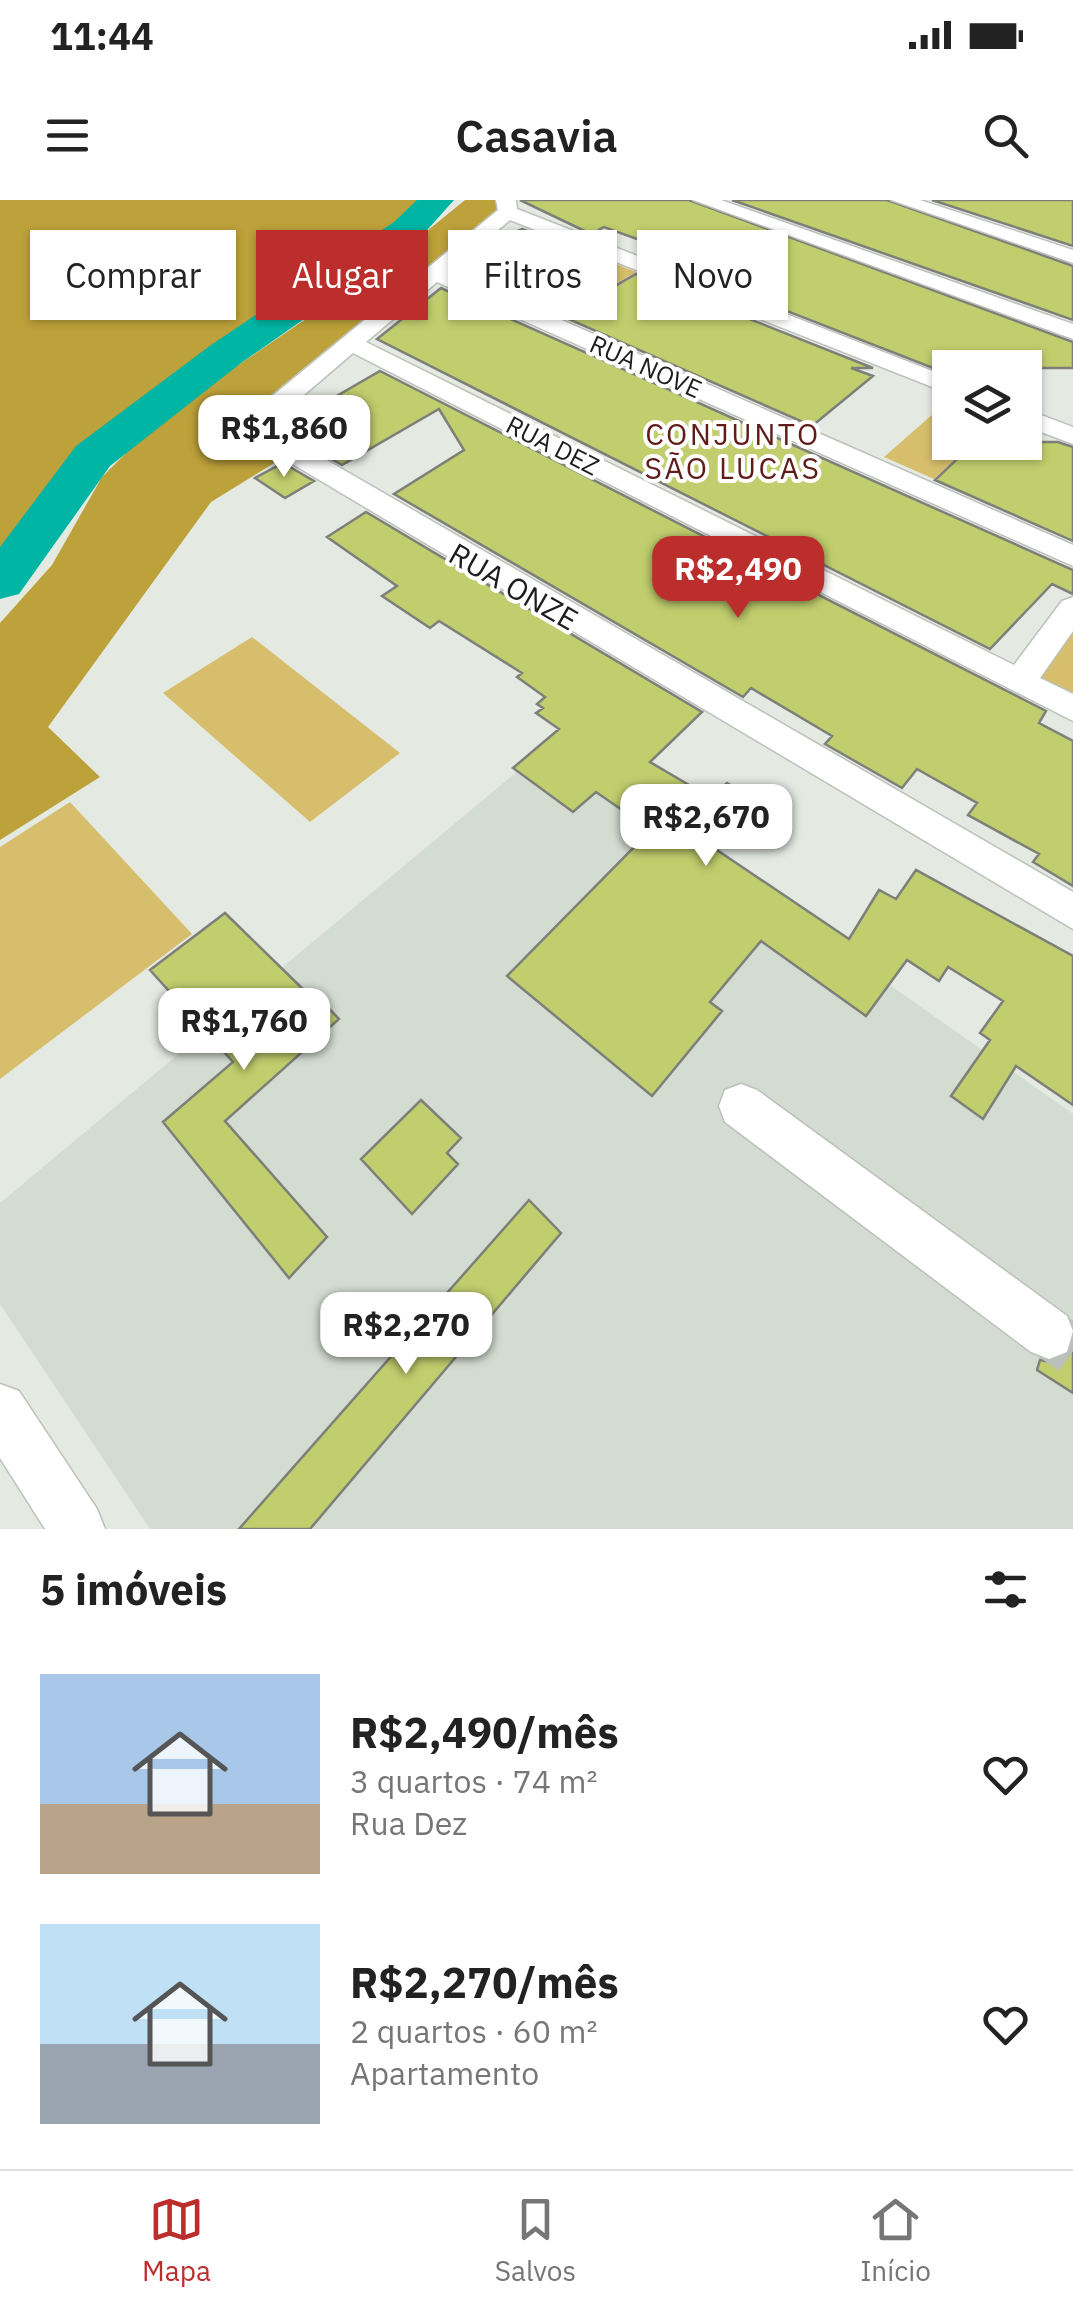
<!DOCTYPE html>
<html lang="pt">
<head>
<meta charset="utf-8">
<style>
  :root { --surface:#fff; --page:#f6f6f6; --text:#222; --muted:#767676; --line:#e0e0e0; --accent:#bc2e2c }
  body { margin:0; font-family:"IBM Plex Sans",sans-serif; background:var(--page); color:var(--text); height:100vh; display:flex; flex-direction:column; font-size:38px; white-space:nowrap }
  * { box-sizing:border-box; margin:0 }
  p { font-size:32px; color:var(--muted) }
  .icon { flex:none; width:55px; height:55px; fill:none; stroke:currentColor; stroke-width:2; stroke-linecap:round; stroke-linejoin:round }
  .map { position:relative; height:1329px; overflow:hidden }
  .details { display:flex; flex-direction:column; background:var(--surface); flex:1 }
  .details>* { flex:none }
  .top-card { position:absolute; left:30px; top:30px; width:1015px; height:90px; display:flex; gap:20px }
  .tools { position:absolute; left:932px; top:150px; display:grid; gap:20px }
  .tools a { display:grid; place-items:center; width:110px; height:110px; border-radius:0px; background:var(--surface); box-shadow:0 2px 8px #0004; font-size:50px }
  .price { position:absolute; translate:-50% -85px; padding:0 22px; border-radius:20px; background:#fff; color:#222; font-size:32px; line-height:65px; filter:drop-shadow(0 2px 5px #0008) }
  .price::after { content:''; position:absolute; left:50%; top:60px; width:30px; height:22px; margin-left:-15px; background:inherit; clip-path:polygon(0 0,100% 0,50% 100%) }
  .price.selected { background:var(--accent); color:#fff }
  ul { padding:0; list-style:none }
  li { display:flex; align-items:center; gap:30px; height:250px; padding:0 40px }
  li span { display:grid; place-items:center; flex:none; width:280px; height:200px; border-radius:0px; color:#555 }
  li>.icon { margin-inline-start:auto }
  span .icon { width:120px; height:120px; fill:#fffc; stroke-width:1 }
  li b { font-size:42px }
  h2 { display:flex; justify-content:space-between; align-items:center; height:120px; padding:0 40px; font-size:42px }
  .pill { padding:0 35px; border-radius:0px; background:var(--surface); box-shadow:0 2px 8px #0004; font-size:35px; line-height:90px }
  .pill.selected { background:var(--accent); color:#fff }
  .status { display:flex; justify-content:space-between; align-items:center; height:70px; padding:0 50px; background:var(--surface); direction:ltr }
  .status svg { height:28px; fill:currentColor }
  header { display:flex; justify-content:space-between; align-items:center; height:130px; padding:0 40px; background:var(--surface); font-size:45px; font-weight:600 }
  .tabs { display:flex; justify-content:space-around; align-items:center; height:140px; border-top:2px solid var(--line); background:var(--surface); font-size:28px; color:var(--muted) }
  .tabs a { display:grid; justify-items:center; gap:5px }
  .tabs .selected { color:var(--accent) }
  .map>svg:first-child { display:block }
</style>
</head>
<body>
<div class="status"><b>11:44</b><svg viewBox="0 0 49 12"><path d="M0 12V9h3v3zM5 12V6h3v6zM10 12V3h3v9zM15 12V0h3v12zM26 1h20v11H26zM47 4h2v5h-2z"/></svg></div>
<header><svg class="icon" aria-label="menu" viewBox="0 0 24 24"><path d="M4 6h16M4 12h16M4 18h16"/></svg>Casavia<svg class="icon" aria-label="search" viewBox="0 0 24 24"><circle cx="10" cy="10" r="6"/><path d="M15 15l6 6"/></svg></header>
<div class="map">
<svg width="1073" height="1329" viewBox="0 0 1073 1329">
  <rect width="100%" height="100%" fill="#e4e9e2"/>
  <path fill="#d3dcd0" d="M549,545L1073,914V1329H150L0,1104V1003Z"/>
  <path fill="#d6be6c" d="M558,41L636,72L600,93L579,85L538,107L513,95L550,74L521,61Z
    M950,199V242L973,243L934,279L884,257Z
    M1073,424V496L1036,477Z
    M252,437L400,553L310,622L163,493Z
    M70,602L192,734L0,879V647Z"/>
  <path fill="#bda13a" d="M0,0H425L392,33L228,141L87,243L0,353Z
    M465,0H499L500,7L231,228L279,260L211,302L48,527L100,577L0,640V423L52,365L102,277L145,234L194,195L384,66Z"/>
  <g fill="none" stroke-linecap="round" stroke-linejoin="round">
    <path fill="#00b5a4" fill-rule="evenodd" d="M417,0H454L420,38L241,163L110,266L19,394L0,399V347L76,246L211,145L394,22Z"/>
  </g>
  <path fill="#c0ce6d" stroke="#7e7f79" stroke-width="2.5" d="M520,0H689L1073,142V168H933L659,61L673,52L604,27L591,34Z
    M732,0H887L1073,66V120Z
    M932,0H1073V46Z
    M522,29L567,47L535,64L489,43Z
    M503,57L599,95L636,74L873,168H851L873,176L812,226L466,74Z
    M441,88L1073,370V394L1052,384L990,449L377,139Z
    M380,171L1046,511L1039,523L1073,541V686L1033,662L1039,654L968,615L977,603L917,569L902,588L825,544L832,536L751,488L743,497L394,294L464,250L439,209L342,265L311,247L315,245L308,241L359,211L335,197Z
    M975,242H1058L1073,247V341L935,280Z
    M283,263L314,281L285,298L255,278Z
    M366,312L702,512L650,562L711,598L727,583L758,602L714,648L849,739L879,690L896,699L916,670L1073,756V905L1016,866L983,919L951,896L990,840L980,833L1003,801L948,767L939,781L907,760L866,816L761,741L710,802L722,811L652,896L507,776L651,630L596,592L573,612L513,568L559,529L536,513L543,508L537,504L545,497L517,477L522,473L439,421L430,428L382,396L397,386L327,337Z
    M225,713L310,796L314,793L339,819L225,921L327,1037L289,1078L163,922L233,862L150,770Z
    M421,900L461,938L447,953L458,964L412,1014L361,959Z
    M529,1000L561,1033L310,1329H239Z
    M1073,1145V1193L1037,1170L1040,1160L1050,1162L1068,1156Z"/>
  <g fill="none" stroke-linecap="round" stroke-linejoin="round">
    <path stroke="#bcc0ba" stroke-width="49" stroke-dasharray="49 25" stroke-linecap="butt" d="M1049,1134L1073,1151"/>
    <defs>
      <path id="minor" d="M496,0H516L517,9L950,178V194L510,20L450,71L1073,345V366L437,82L366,142L1014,465L1062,401L1073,397V431L1040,478L1073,494V521L353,153L284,212L273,229L1073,692V729L259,244L247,229L265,202L498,10Z
        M693,0H721L1073,124V139Z
        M891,0H920L1073,50V63Z
        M1025,209L1073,227V244L1025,226Z
        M741,884L757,890L1067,1116L1073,1131L1067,1152L1049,1159L1031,1152L725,922L719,906L725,890Z
        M0,1184L19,1191L97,1309L105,1329H45L0,1258Z"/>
    </defs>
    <use href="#minor" stroke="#bcc1bb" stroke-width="3"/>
    <use href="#minor" fill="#fff" fill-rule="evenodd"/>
  </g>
  <g text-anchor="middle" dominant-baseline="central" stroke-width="8" stroke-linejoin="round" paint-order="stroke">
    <g font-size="25" fill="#1c1e1c" stroke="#fff">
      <text transform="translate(646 166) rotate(24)">RUA NOVE</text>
      <text transform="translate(553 245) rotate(27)">RUA DEZ</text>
    </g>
    <g font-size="30" letter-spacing="2.5" fill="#611c19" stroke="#fff">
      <text x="733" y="233">CONJUNTO<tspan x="733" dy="34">SÃO LUCAS</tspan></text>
    </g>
    <g font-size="30" fill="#1c1e1c" stroke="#fff">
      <text transform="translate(514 386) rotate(30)">RUA ONZE</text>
    </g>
  </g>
</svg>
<div class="tools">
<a><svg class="icon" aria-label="layers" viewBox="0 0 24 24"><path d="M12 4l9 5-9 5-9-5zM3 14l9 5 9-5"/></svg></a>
</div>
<b class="price" style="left:284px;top:280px">R$1,860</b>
<b class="price selected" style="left:738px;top:421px">R$2,490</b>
<b class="price" style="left:706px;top:669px">R$2,670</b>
<b class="price" style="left:244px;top:873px">R$1,760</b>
<b class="price" style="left:406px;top:1177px">R$2,270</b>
<div class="top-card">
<a class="pill">Comprar</a>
<a class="pill selected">Alugar</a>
<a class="pill">Filtros</a>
<a class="pill">Novo</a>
</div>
</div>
<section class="details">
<h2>5 imóveis<svg class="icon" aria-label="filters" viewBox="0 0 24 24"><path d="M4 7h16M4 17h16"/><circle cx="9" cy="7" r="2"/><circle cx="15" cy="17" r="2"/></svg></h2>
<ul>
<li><span style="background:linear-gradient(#a9c7e8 65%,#b9a48a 0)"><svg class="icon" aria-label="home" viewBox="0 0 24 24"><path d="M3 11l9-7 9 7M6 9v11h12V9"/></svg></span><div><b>R$2,490/mês</b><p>3 quartos · 74 m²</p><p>Rua Dez</p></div><svg class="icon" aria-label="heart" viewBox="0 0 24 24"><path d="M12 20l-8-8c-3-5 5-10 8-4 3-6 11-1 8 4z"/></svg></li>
<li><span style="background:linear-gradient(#bfe0f5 60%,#9aa5b1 0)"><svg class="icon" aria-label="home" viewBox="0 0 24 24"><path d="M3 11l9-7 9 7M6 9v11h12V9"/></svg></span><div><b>R$2,270/mês</b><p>2 quartos · 60 m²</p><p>Apartamento</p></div><svg class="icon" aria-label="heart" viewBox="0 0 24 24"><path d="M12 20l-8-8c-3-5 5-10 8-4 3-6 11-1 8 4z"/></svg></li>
</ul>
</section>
<nav class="tabs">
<a class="selected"><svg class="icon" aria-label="map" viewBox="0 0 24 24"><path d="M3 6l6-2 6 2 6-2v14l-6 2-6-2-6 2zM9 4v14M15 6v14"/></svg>Mapa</a>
<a><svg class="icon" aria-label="saved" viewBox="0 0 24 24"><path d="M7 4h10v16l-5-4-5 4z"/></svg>Salvos</a>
<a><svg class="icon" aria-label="home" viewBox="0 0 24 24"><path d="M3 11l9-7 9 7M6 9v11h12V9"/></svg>Início</a>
</nav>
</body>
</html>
